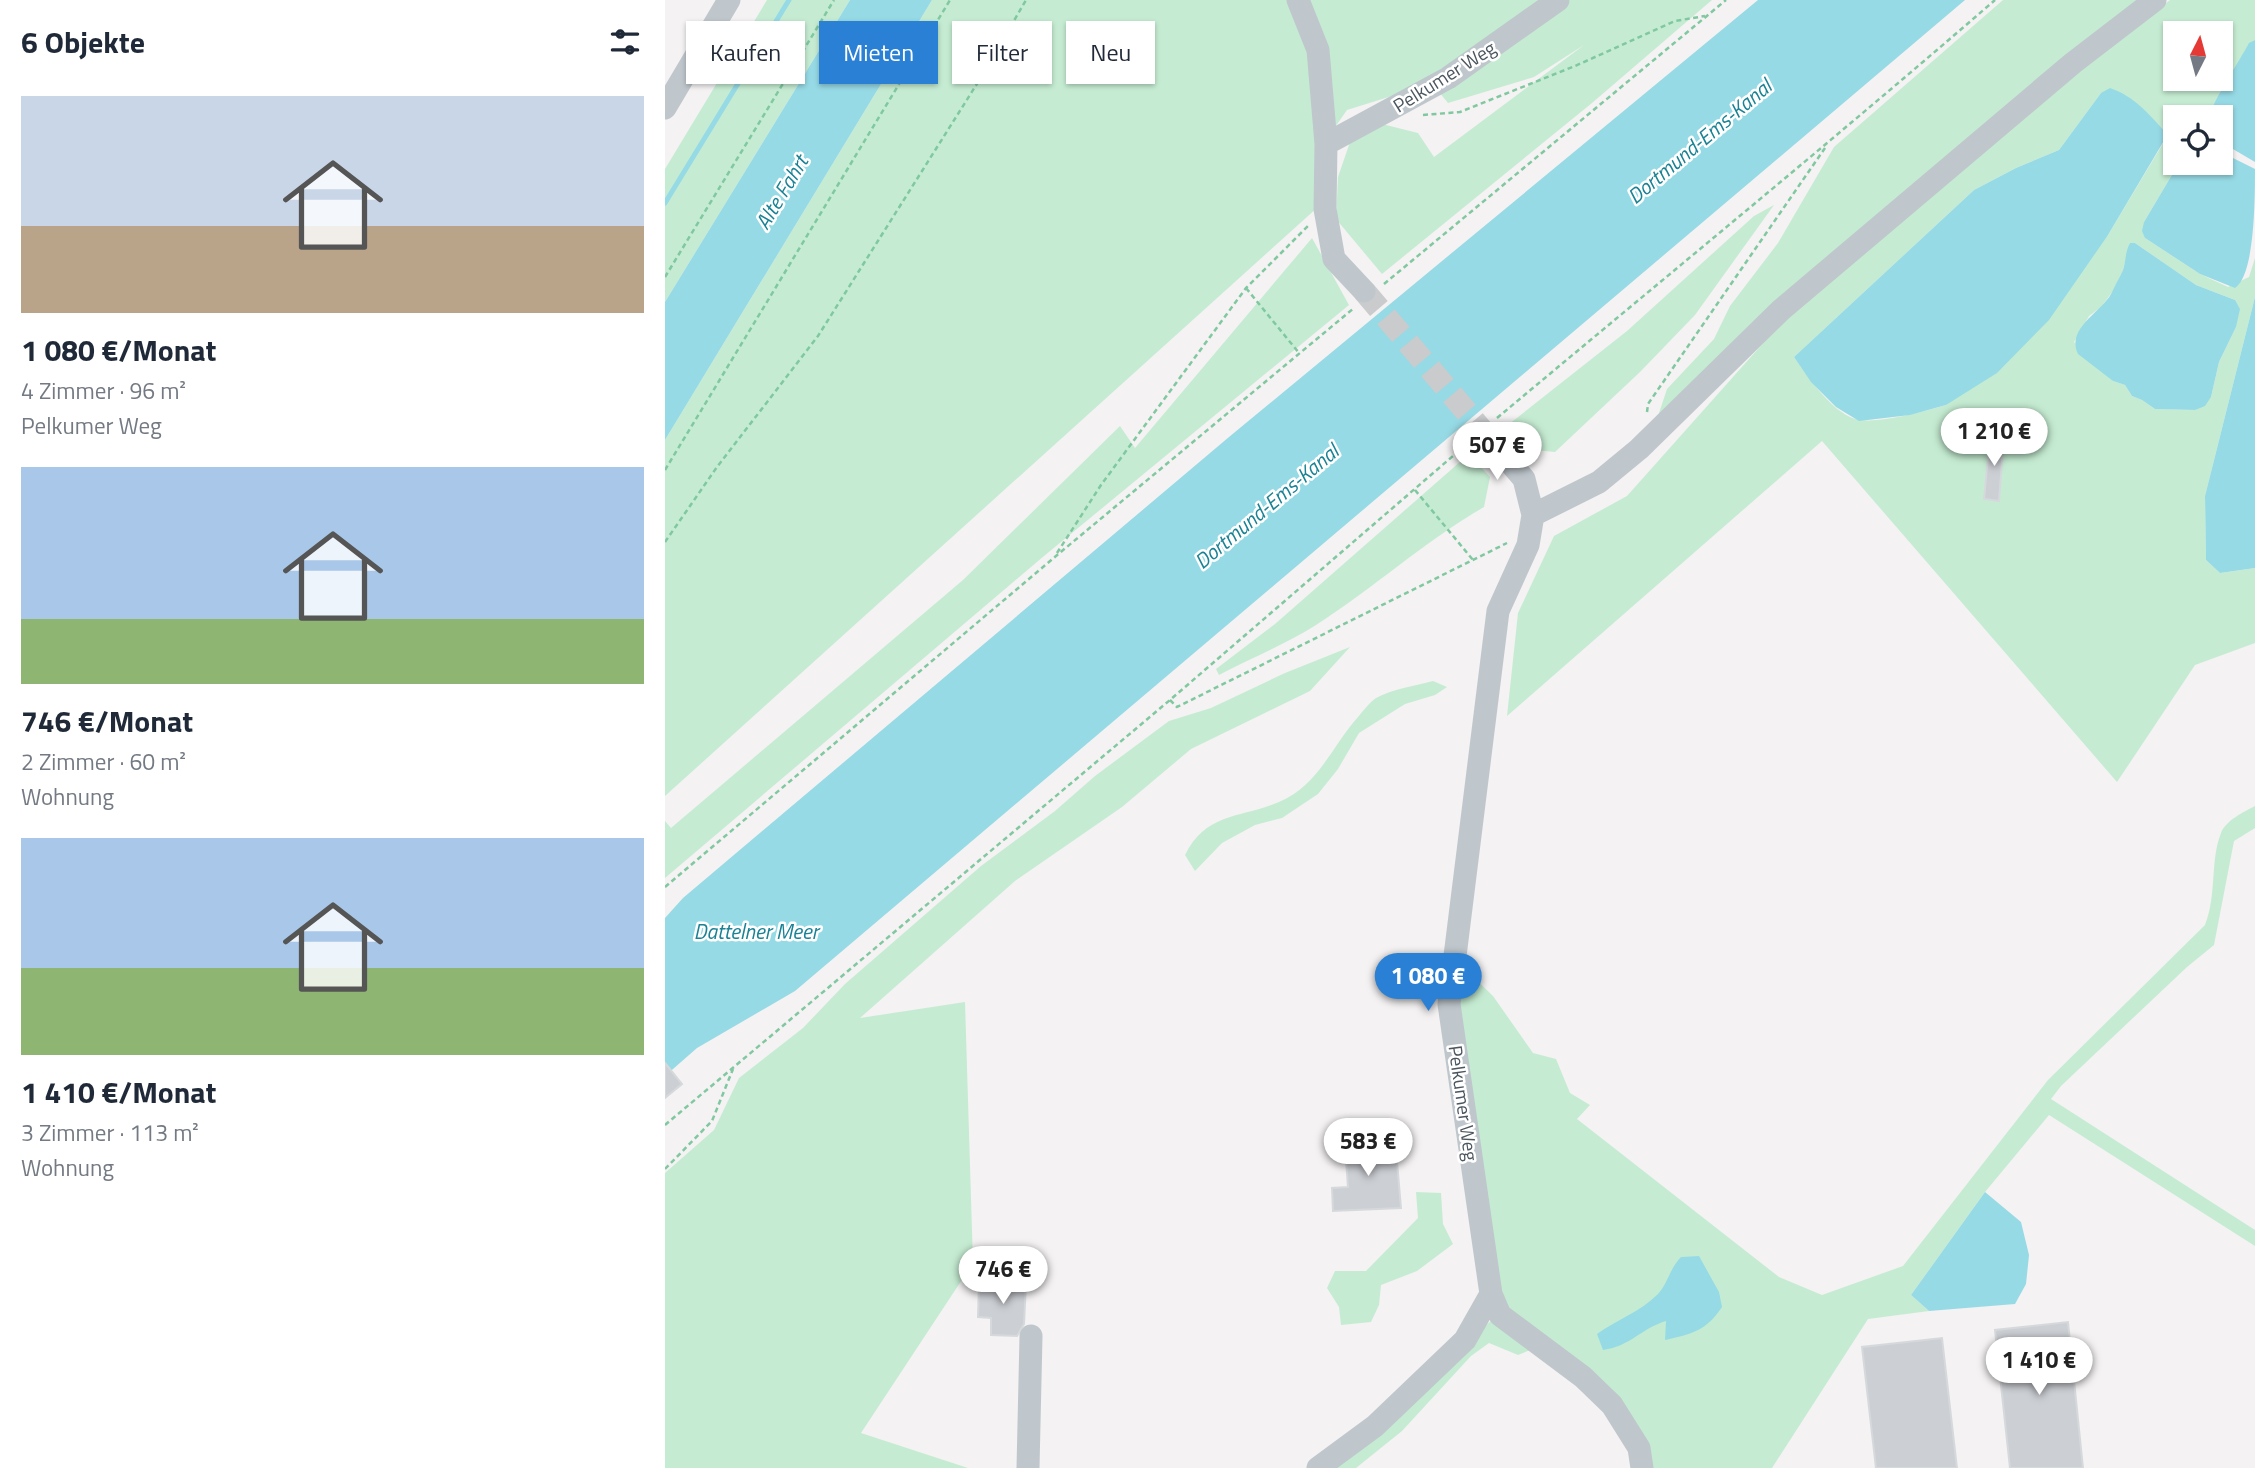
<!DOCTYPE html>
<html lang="de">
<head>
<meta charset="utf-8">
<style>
  :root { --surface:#fff; --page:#f2f2f3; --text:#1f2937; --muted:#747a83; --accent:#2a80d5 }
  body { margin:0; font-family:"Titillium Web",sans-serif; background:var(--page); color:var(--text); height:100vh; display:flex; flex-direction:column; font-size:26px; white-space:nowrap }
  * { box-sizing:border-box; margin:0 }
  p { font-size:23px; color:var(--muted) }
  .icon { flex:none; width:38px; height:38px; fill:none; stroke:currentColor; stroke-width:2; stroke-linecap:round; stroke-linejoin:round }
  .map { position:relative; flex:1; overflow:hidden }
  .sheet { display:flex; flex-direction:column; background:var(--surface); width:665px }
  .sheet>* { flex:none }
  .guide { position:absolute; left:21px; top:21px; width:665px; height:63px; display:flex; gap:14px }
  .needle { width:46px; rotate:6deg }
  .tools { position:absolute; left:1498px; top:21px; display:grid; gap:14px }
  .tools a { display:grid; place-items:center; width:70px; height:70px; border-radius:0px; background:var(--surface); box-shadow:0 2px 5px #0004; font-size:35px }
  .price { position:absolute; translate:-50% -60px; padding:0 16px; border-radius:24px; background:#fff; color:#222; font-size:23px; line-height:46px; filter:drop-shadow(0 2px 4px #0008) }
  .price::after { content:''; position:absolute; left:50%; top:42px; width:21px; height:16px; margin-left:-10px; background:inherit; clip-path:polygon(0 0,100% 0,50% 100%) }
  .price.current { background:var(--accent); color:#fff }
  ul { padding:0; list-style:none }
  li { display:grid; align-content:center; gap:14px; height:371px; padding:0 21px }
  li span { display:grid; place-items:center; height:217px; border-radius:0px; color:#555 }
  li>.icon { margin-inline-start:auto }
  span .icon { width:126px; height:126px; fill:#fffc; stroke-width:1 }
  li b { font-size:30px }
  h2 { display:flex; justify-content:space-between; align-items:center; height:84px; padding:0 21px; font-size:30px }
  .pill { padding:0 24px; border-radius:0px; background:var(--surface); box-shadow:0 2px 5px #0004; font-size:24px; line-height:63px }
  .pill.current { background:var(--accent); color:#fff }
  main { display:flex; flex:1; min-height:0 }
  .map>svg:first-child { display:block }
</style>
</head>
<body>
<main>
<section class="sheet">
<h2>6 Objekte<svg class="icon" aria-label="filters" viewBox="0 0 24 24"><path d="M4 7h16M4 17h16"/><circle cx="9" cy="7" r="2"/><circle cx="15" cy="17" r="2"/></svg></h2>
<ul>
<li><span style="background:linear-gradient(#c9d6e8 60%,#b9a48a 0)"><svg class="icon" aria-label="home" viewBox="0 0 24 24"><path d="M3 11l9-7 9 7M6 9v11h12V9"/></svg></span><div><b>1 080 €/Monat</b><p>4 Zimmer · 96 m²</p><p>Pelkumer Weg</p></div></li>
<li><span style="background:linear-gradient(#a9c7e8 70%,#8fb573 0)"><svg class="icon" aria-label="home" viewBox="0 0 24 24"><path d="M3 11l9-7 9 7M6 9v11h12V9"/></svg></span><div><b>746 €/Monat</b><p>2 Zimmer · 60 m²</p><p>Wohnung</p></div></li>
<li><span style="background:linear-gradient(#a9c7e8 60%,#8fb573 0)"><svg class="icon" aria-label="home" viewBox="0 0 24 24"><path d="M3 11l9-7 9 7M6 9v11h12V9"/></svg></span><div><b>1 410 €/Monat</b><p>3 Zimmer · 113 m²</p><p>Wohnung</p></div></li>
</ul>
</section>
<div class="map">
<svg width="1590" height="1468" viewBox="0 0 1590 1468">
  <rect width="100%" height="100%" fill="#f4f2f2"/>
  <path fill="#c5ecd2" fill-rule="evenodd" d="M102,0H185L0,302V169Z
    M267,0H876L746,90L682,110L654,150L653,207L0,796V440Z
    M905,0H1047L927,103L717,274L671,219L673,177L685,142L717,124L753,133L769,157L919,45L869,77L783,103L774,92Z
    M1338,0H1479L998,417L994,413L1002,389L1049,339L1065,306L1113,243L1169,147Z
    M1505,0H1590V40L1584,44C1575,61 1547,102 1544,117H1510V163H1514L1479,222L1480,238L1535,274L1563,287L1584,277L1590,258V297L1540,496L1541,560L1555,573L1590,568V643L1530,665L1452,782L1157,441L842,716L853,613L889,536L962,496L1126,312L1421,66ZM1510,33H1556V79H1510ZM1436,93L1501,133L1500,140L1443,235L1281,405C1260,411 1217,423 1195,420C1170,417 1142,376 1129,357L1309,190L1351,168L1394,150ZM1465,243H1470L1531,285L1570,300L1571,327L1554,362L1546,397L1530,410L1490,409L1477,400L1467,396L1460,385L1448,381L1409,342L1424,316L1436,307L1448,291L1458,270Z
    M1109,205L1030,315L975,372L890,452L860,449L843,425L962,331L1089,216Z
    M647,238L684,305L379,556L0,878V821L6,828L298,580L455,426L470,448Z
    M804,454L825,477L819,507C760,541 709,588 651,625C621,644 586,658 554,675L551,669L610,624Z
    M685,647L645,691L526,749L457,807L350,881L195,1018L300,1002L308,1263L196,1433L303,1468H0V1173L49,1130L74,1078L138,1028L180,984L316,866L390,811L430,776L504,721L546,708L620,673Z
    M768,681L782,687L770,695L740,704L694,733L673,769L653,794L617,818L590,825L557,843L530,871L520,855C541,812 577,818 614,802C653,786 667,746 693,717C698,711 705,702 711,698C727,689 750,686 768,681Z
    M1590,806V828L1569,841L1549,945L1522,967L1396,1086L1386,1099L1590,1230V1246L1384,1115L1320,1192L1246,1295L1264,1311L1203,1319L1107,1468H982L977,1445L841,1310L832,1281L789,1009L801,970L828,996L868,1053L891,1059L905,1093L925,1105L912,1119L1114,1277L1157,1295L1238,1266L1383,1080L1540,925C1552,895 1545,860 1556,833C1561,820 1579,812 1590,806Z
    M751,1192L776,1193L778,1224L788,1244L752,1271L716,1285L714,1305L706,1322L676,1325L674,1307L662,1288L670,1271H701L753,1218Z
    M830,1317L870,1348L853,1355L824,1343L806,1356L737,1431L691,1468H666Z"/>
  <path fill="#96dae5" d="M185,0H267L0,440V302Z
    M1093,0H1300L130,991L32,1048L0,1076V918L18,898L564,437Z
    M1590,40V162L1556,142V117H1544C1547,102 1575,60 1584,43Z
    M1445,88C1469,96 1485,115 1501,133L1500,139L1443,235L1384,320L1332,373L1281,405L1245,415L1194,421L1171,407L1146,382L1129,357L1309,190L1351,168L1394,150L1436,93Z
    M1556,152L1590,169C1590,198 1590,275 1570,288L1535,274L1480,238L1477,231L1479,222L1514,163H1556Z
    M1465,243H1470L1531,285L1570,300L1575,309L1571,327L1554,362L1546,397L1540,406L1530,410L1490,409L1477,400L1467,396L1460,385L1448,381L1413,354C1400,327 1440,311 1448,290C1451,283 1455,277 1458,270C1461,261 1460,252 1465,243Z
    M1590,297V568L1555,573L1541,560L1540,496Z
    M1320,1192L1356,1222L1364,1255L1361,1284L1350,1304L1264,1311L1246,1295Z
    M1034,1256L1054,1292L1057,1307C1041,1331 1027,1334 1000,1340L1001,1321C975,1329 966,1346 938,1350L932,1334C951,1320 975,1312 993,1294C1003,1283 1005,1268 1016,1257Z"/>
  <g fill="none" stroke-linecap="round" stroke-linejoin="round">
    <path stroke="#96dae5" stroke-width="5" d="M0,203L124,0"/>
  </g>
  <path fill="#cccfd4" stroke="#d6d9dc" stroke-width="2" d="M1325,435L1339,436L1334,501L1319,499Z
    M0,1063L17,1084L0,1098Z
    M699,1131L700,1152L731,1150L736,1208L668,1211L667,1188L683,1187L679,1132Z
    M314,1281L361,1283L359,1324L352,1336L326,1335V1318L313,1317Z
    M1403,1322L1418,1468H1345L1330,1330Z
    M1277,1338L1292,1468H1211L1197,1347Z"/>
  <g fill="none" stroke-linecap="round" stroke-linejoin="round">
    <path stroke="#cacbcd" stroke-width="23" stroke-dasharray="23 11" stroke-linecap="butt" d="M699,291L822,436"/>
    <path stroke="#80c8a0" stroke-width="2.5" stroke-dasharray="5 3.5" stroke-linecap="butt" d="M758,115L795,112L910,66L1010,21L1040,16
      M0,277L169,0
      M719,284L1061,0
      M581,288L634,353
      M982,412L983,404L1160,148
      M832,418C998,279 1166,142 1330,0
      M0,470L285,0
      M750,490L808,560
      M0,542L52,467L153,336L315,79L361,0
      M392,553L436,485L581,288L643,226
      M505,700L512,707L842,543
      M0,887L391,556L689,308
      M0,1125L505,700L803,443
      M0,1169L47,1121L68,1069"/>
    <path stroke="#bfc7cd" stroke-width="23" d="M633,0L653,50L661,144L660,209L669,259L699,291
      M0,108L64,0
      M661,144L783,78L893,0
      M868,515L934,482L974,449L1116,310L1408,63L1490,0
      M826,1294L835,1315L918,1377L947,1405L974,1448L977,1468
      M363,1468L366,1336
      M653,1468L710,1426L800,1340L826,1294L784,1004L833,611L863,545L868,515L859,479L822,436"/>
  </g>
  <g text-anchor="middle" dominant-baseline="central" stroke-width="5" stroke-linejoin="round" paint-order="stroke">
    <g font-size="19" fill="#4b565e" stroke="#fff">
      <text transform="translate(779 76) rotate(-32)">Pelkumer Weg</text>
      <text transform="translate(799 1103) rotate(82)">Pelkumer Weg</text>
    </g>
    <g font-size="21" font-style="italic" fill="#198294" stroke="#fff">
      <text transform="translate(1034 141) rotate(-40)">Dortmund-Ems-Kanal</text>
      <text transform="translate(116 192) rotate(-59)">Alte Fahrt</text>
      <text transform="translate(601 506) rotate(-40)">Dortmund-Ems-Kanal</text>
      <text x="91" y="931">Dattelner Meer</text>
    </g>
  </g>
</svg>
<div class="tools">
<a><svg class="needle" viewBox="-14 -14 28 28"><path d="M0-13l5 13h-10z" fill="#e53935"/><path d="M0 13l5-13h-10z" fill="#747a83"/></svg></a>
<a><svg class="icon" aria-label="locate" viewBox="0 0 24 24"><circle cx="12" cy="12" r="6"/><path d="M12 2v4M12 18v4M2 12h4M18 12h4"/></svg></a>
</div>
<b class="price" style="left:1329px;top:468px">1 210 €</b>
<b class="price" style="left:832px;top:482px">507 €</b>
<b class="price current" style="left:763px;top:1013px">1 080 €</b>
<b class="price" style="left:703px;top:1178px">583 €</b>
<b class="price" style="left:338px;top:1306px">746 €</b>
<b class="price" style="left:1374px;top:1397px">1 410 €</b>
<div class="guide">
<a class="pill">Kaufen</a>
<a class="pill current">Mieten</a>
<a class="pill">Filter</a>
<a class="pill">Neu</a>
</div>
</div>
</main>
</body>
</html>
